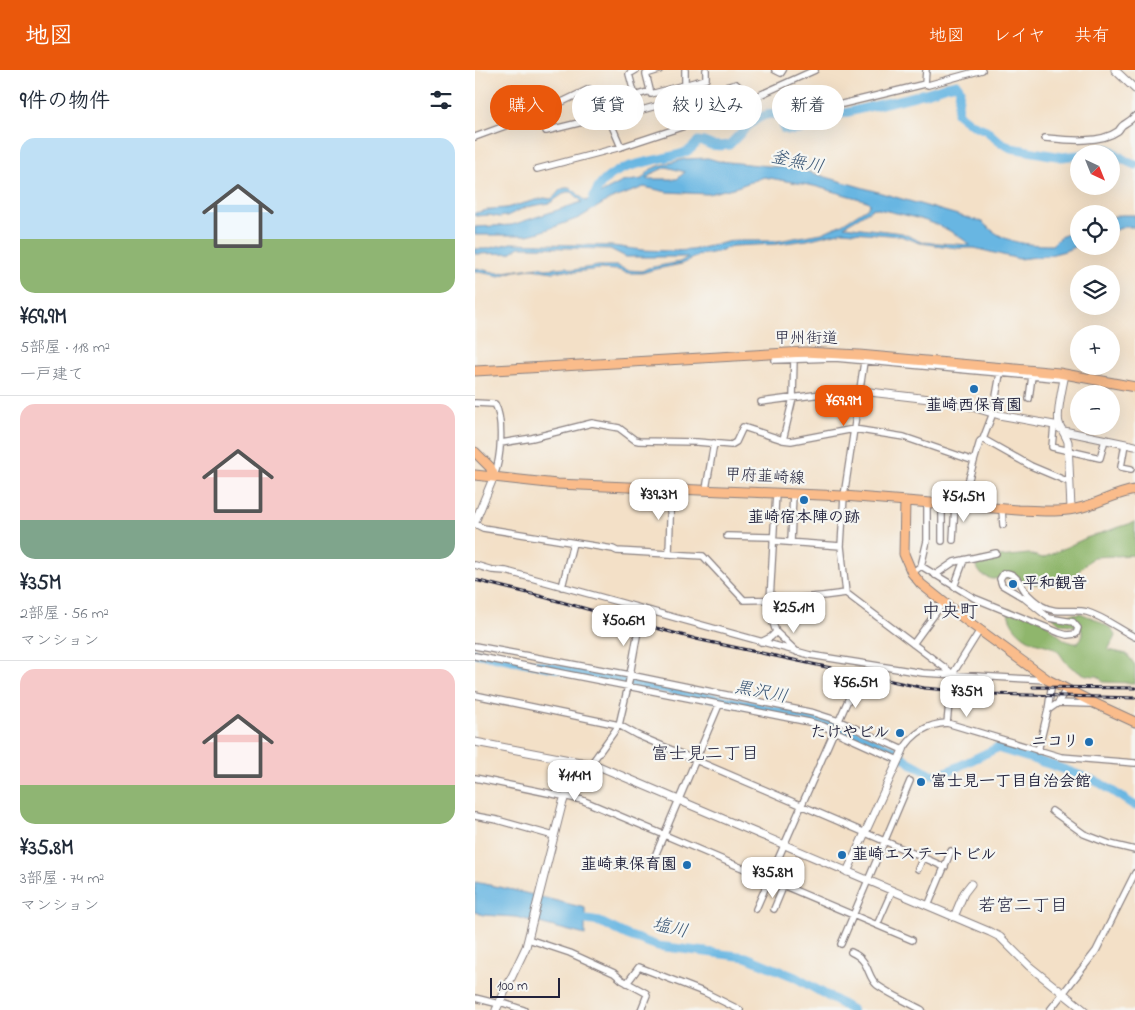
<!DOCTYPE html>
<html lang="ja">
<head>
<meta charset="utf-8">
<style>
  :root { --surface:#fff; --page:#f2f2f3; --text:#1f2937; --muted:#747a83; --line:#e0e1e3; --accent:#ea580c }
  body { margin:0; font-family:"Indie Flower","Klee One",sans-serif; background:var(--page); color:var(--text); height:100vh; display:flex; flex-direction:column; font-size:19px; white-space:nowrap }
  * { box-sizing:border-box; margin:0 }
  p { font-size:16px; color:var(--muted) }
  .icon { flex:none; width:28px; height:28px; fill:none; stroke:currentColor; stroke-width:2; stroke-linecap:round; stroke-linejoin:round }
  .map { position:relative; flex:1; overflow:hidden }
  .drawer { display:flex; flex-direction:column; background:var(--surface); width:475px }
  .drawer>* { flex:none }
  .top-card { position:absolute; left:15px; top:15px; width:475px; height:45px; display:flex; gap:10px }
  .needle { width:32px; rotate:137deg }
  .tools { position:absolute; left:595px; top:75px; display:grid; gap:10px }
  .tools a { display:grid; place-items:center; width:50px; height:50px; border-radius:50%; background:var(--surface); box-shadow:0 5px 20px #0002; font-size:25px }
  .scale { position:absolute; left:15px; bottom:12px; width:70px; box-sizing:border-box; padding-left:5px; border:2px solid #22223b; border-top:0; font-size:14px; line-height:18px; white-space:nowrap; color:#22223b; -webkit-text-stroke:4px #f6f6f2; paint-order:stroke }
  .price { position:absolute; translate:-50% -42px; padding:0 11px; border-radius:10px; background:#fff; color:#222; font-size:16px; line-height:32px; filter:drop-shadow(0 1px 2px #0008) }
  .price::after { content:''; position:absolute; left:50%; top:30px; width:15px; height:11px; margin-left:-8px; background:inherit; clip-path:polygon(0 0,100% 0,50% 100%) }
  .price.active { background:var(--accent); color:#fff }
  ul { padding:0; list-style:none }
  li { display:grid; align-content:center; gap:10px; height:265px; padding:0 20px }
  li+li { border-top:1px solid var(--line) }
  li span { display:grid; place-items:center; height:155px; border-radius:15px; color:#555 }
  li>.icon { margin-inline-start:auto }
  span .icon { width:90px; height:90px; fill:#fffc; stroke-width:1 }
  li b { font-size:21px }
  h2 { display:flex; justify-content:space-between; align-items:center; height:60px; padding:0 20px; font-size:21px }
  .tag { padding:0 18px; border-radius:22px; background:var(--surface); box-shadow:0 5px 20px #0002; font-size:18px; line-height:45px }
  .tag.active { background:var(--accent); color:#fff }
  header { display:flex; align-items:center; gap:30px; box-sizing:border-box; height:70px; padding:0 25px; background:var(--accent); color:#fff }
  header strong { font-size:24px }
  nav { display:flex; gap:28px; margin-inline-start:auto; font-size:18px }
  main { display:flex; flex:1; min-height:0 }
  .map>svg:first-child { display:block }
</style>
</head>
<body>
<header>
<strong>地図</strong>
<nav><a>地図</a><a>レイヤ</a><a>共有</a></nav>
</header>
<main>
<section class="drawer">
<h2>9件の物件<svg class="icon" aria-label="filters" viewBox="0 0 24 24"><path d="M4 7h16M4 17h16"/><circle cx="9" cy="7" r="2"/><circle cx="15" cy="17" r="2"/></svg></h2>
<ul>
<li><span style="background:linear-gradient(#bfe0f5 65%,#8fb573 0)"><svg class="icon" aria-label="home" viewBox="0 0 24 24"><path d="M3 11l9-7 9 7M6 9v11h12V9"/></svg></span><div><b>¥69.9M</b><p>5部屋 · 118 m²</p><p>一戸建て</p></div></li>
<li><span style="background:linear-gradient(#f6c9c9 75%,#7fa58c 0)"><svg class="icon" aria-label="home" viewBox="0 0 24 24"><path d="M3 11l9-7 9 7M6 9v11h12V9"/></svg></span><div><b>¥35M</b><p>2部屋 · 56 m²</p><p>マンション</p></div></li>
<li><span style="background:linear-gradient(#f6c9c9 75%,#8fb573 0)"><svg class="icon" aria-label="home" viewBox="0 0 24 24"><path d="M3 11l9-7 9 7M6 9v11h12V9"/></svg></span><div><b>¥35.8M</b><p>3部屋 · 74 m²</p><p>マンション</p></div></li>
</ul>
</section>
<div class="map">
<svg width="660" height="940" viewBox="0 0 660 940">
  <rect width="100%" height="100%" fill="#f6f6f2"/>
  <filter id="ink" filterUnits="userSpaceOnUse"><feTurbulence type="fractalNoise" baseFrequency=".02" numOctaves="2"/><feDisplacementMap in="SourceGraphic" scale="10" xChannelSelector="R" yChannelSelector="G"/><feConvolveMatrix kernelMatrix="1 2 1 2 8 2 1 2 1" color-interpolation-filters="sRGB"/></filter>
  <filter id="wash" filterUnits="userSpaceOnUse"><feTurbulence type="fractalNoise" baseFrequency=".0096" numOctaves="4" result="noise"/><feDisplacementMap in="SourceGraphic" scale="20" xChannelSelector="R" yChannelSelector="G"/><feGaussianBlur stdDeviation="1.12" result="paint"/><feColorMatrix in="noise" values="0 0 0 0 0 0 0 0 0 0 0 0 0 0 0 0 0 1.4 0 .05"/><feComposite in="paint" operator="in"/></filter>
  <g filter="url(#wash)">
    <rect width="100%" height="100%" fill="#f3e0c7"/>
    <path fill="#8fb66c" stroke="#586c54" d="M660,452V485L618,487L603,502L593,509L561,514L533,508L517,509L507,505L501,497L504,489L554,484L568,488L611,468Z
      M533,539C543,542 554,545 564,549C577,555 587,575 603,573L607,567V560L596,555L585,554L578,547L605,543L620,549L637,559L640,566L633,580L652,584L660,595V613L628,612L623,606C610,607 597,600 589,590C587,587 585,583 582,581C575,574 565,575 557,571C544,565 533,553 533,539Z"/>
    <path fill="#68b6e2" stroke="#456c8e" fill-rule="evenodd" d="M233,88L243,91L323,99L507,152C529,173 548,175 577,175L585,167L604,160V175L590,181L571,186L544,189L499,178H482L445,173L426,166L368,161L332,170L302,174L257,176L242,182L224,185L207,194L177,200L167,203H153L143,200L125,199L99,202L89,200L79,202L56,199L40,201L24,206L0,201V198L23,203L63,197L71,199L91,197L98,200L123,196H142L152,200L167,201L173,198L205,192L213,187H151L135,179L56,177H45L35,183L0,184V179H11L36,173L138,176L167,180L196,181L217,180L257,171H303L347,163L367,154L392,138L395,134L392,131L339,116L289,107L262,117L233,124L192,122L169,117L134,130L104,148L65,162L52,165H0V157L37,155L107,132L97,122H91L75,133L51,137L32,146L24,147L14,145L0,146V143L17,139L31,138L69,128L76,129C80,127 82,123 85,120C97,113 103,126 111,131L147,112L167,109L176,99L187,95L210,89ZM191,97L210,102L202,109H171L178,103ZM399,138C433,146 468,151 495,175L447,172L427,163L369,156Z
      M645,145H660V157H649L636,162V148Z
      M0,812L38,820L110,838V865L41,847L8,845L0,842Z"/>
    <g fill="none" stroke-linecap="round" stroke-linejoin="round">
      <path stroke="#68b6e2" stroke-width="9" d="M608,84C642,70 634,86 660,95
        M116,136C124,97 161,95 193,87C206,84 215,83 223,71C229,71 231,73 236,75C242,76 248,76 254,75C267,63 288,34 307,48L309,59C325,64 328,57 341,52C384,36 430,32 472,16L482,14L485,19L482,43L496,54L511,60L522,70L536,78L587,87L604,85
        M0,583L250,630L352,652L420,681L434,692L456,704L464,705L478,699L522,678L580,696L625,713L660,736
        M98,848L125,852L152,865L183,876L271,887L320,907L377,940"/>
    </g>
  </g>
  <g filter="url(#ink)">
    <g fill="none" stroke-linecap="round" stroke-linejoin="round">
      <path stroke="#c9baab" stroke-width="5.5" stroke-dasharray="5.5 3" stroke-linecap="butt" d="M164,555L167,545
        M380,614L383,596"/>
      <defs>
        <path id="minor" d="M184,0L171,4L176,24L231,9V0
          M210,0V15
          M300,0L306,3L308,0
          M450,14L451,0
          M160,26L154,4L161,0
          M359,36L450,14L453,15L507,0
          M132,38L131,35L175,21
          M134,49L261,14L277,29
          M71,61L132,46
          M0,67L60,45L114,19L134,49L146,77L234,48L340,0
          M570,68C591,70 625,74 643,61C645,59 646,56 648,55C653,52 656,50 660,46
          M62,99L146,77
          M300,290L360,288L589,309
          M554,329L557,306
          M286,332L369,321H386
          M0,333L20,334C29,350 26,389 19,406
          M579,355L577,377L625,388L630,370
          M508,369L556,396L594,412
          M308,370L318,328L319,288
          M26,373L57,368L117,353L144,358L160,370L164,371L222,372L256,375L261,372L268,357L308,370L316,371L379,359L429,367L499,391
          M650,374L646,397L656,399
          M231,419L239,373
          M467,434V471
          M486,436L505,371L508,369L518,343L525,304
          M527,439L528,455
          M0,454L8,458L138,479L142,481L228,486L269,530C304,530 337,528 371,523L474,601L477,605
          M252,466L298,467
          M478,470L480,435
          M298,471L366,476
          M316,472L318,423
          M194,484L196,418
          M0,495L17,500L31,501L335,585L448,603L571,610
          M446,496L452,471V432
          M437,503L446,496L499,528L585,563L592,565L601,564L603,558L598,552L574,548L549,528L527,515L525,509L528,504L532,503C542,505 544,512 550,521C554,526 561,532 567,536C582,545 597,538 612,542C629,547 644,559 660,567
          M460,505L479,492L521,483
          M87,517L98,473
          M479,517L489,490
          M371,523L366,476L369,426L389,292
          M296,547L325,543
          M301,562L322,582
          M286,572L296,567L301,562L296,547L295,530L301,423
          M438,574L468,533
          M0,576L155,605L339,643L364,651
          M0,586L334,652L348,656L423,690
          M477,612V605L505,560
          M0,625L144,655L162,665L470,797
          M583,633L616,634
          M573,640L583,633L591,619
          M364,651L428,680C438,663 453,654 472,653L586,687L660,693
          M472,653L475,624
          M563,681L573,640L577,612
          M116,694L144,655L153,616L164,555
          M0,708L107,730L437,870
          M577,741L609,764L635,774L660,780
          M0,746L22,750L79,766
          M177,793L244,635
          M443,799L448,787
          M453,836L476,781
          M281,839L380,614
          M299,839L309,815
          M402,855L417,821
          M53,869L95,883L139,903L147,910L171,923L172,925L166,940
          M366,874L435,711
          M376,882C396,891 391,906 402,915C416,925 433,932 447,940
          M152,913L164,897L231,923L265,940
          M0,928L24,934
          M25,932L49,940
          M575,940L621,881L660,803"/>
        <path id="tertiary" d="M640,0L660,19
          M590,304C588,315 581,344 584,353C586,360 591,365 593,372L596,439
          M386,321L480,332L524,345L579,355L589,361L660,376
          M0,452L19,406
          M0,672L121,695L515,862L525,867L554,896L609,940
          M372,802L428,680
          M479,847L489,823L496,814
          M21,940L51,877L87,735L90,726L116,694"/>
        <path id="primary" d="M0,382L15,397L19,406
          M0,405L82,414L369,426L543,440C565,441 587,443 608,437C626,432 641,423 660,420
          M430,431L429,484L437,503L446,514L491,550L573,610L621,634L660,652"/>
        <path id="trunk" d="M0,301L330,282L384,285L584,303L660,317"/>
      </defs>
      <use href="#minor" stroke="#8a8181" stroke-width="8"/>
      <use href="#tertiary" stroke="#8a8181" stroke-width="9"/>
      <use href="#primary" stroke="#8a8181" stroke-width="11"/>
      <use href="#trunk" stroke="#8a8181" stroke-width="11"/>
      <use href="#minor" stroke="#fff" stroke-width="5.5"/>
      <use href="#tertiary" stroke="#fff" stroke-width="7"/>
      <use href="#primary" stroke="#fabc8b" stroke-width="9"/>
      <use href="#trunk" stroke="#fabc8b" stroke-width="9"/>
      <defs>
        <path id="rail" d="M0,510L61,525L221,569L449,618L517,624L660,628
          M558,617L660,618"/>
      </defs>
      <use href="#rail" stroke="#22223b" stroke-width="3"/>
      <use href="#rail" stroke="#f6f6f2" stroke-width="1" stroke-dasharray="4" stroke-linecap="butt"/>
    </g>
  </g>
  <g fill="#1f6fb2" stroke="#f6f6f2" stroke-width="2">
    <circle cx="499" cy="319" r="5"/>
    <circle cx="329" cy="430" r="5"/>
    <circle cx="538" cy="514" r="5"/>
    <circle cx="425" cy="663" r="5"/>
    <circle cx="614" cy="672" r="5"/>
    <circle cx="446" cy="712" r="5"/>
    <circle cx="367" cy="785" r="5"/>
    <circle cx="212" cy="795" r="5"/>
  </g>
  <g text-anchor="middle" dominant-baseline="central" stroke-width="4.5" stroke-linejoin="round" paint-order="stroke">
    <g font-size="16" fill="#22223b" stroke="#f6f6f2">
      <text x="331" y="269">甲州街道</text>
      <text transform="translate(290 407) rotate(3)">甲府韮崎線</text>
    </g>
    <g font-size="16" font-weight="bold" fill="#22223b" stroke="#f6f6f2" text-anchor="start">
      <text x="499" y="336" text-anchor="middle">韮崎西保育園</text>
      <text x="329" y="448" text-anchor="middle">韮崎宿本陣の跡</text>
      <text x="548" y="514">平和観音</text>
      <text x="415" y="663" text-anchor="end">たけやビル</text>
      <text x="604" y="672" text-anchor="end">ニコリ</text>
      <text x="456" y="712">富士見一丁目自治会館</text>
      <text x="377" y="785">韮崎エステートビル</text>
      <text x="202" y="795" text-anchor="end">韮崎東保育園</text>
    </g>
    <g font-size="18" font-style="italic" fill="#3a5675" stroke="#f6f6f2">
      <text transform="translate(322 93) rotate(12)">釜無川</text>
      <text transform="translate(286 623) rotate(11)">黒沢川</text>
      <text transform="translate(195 859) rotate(13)">塩川</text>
    </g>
    <g font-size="18" fill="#22223b" stroke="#f6f6f2">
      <text x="230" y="685">富士見二丁目</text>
      <text x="548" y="837">若宮二丁目</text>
    </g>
    <g font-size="19" fill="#22223b" stroke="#f6f6f2">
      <text x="475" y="542">中央町</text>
    </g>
  </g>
</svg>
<div class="tools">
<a><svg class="needle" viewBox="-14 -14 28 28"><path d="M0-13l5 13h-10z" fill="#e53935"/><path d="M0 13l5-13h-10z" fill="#747a83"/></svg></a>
<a><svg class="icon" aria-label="locate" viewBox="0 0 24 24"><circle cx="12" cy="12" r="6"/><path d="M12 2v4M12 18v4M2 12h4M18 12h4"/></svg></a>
<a><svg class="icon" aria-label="layers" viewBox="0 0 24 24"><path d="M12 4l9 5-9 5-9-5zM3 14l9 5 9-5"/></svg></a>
<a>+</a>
<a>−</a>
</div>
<div class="scale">100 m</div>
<b class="price active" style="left:369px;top:357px">¥69.9M</b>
<b class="price" style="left:184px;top:451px">¥39.3M</b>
<b class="price" style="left:489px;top:453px">¥51.5M</b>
<b class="price" style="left:319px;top:564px">¥25.1M</b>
<b class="price" style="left:149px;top:577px">¥50.6M</b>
<b class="price" style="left:381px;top:639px">¥56.5M</b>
<b class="price" style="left:492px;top:648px">¥35M</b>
<b class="price" style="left:100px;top:732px">¥114M</b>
<b class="price" style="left:298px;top:829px">¥35.8M</b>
<div class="top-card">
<a class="tag active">購入</a>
<a class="tag">賃貸</a>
<a class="tag">絞り込み</a>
<a class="tag">新着</a>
</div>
</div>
</main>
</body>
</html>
